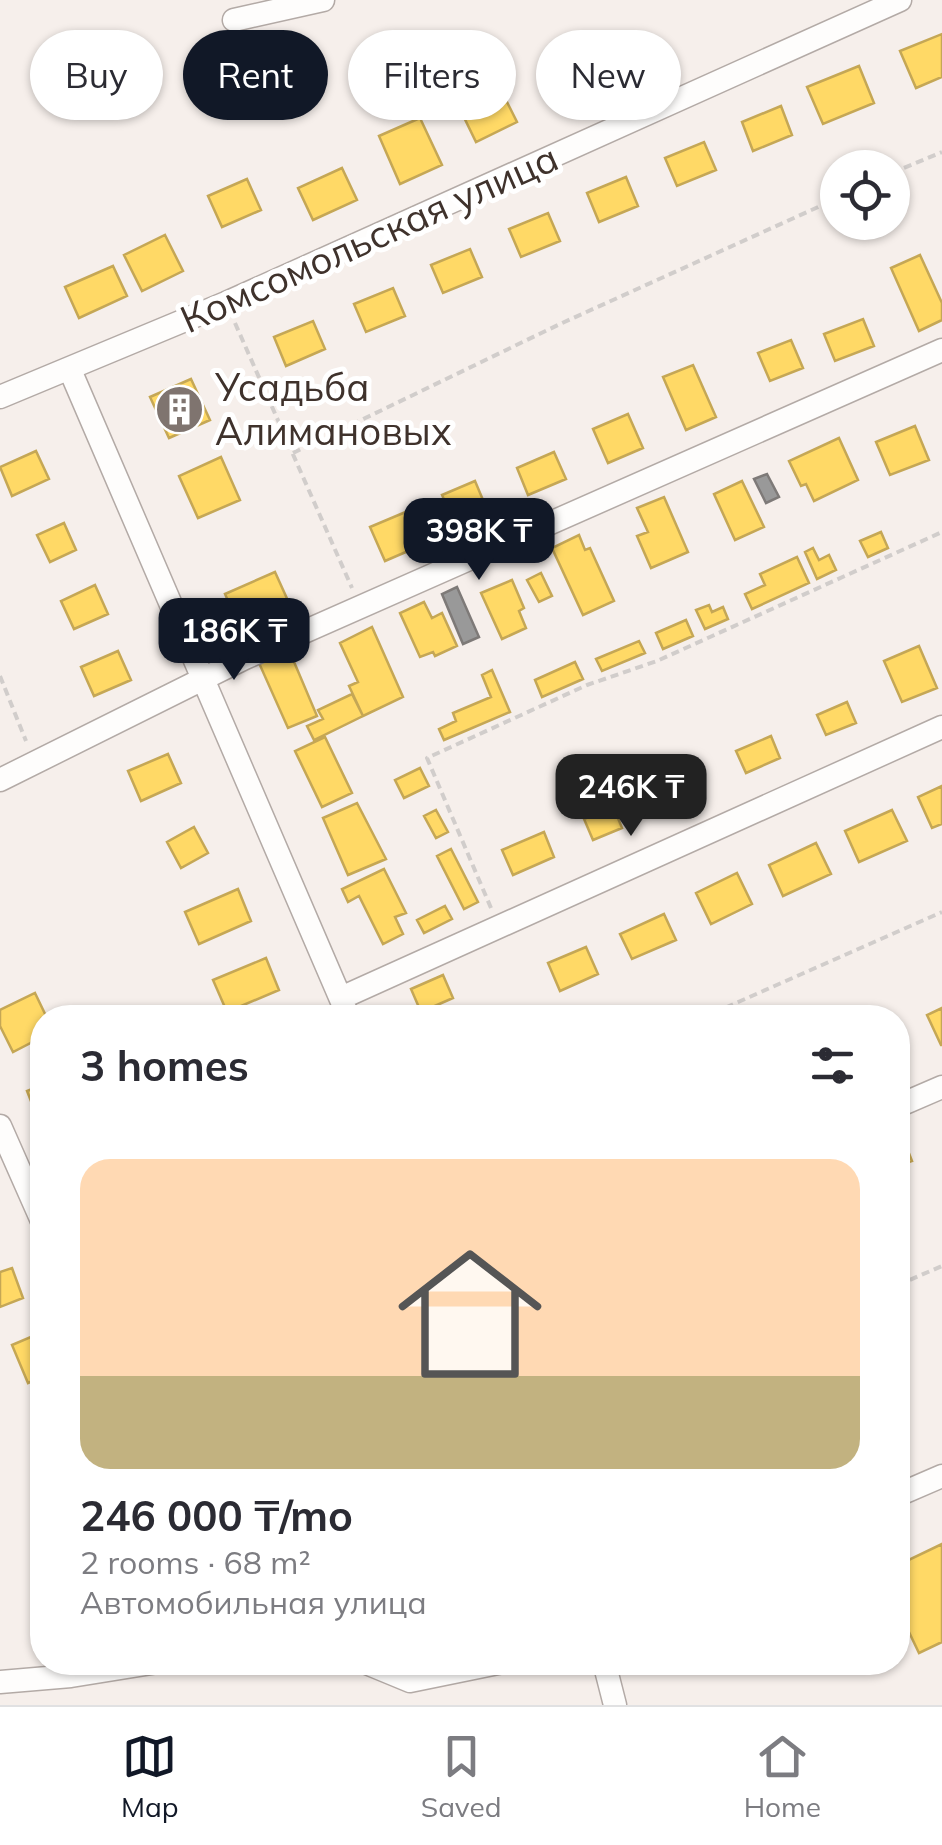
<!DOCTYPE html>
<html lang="en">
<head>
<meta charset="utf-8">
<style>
  :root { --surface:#fff; --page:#f2f2f3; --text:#2b2b33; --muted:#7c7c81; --line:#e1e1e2; --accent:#111827 }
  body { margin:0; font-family:Mulish,sans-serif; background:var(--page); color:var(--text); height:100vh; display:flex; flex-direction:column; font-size:38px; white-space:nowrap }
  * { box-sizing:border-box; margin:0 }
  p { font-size:32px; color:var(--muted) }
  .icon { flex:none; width:55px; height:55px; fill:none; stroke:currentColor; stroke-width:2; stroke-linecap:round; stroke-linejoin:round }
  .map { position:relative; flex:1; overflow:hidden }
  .sheet { position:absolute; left:30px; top:1005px; width:880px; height:670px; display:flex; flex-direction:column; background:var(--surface); border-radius:40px; box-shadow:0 2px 8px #0004 }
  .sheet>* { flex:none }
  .guide { position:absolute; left:30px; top:30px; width:882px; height:90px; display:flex; gap:20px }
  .buttons { position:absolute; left:820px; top:150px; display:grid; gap:20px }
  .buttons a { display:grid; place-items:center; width:90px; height:90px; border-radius:50%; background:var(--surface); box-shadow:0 2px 8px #0004; font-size:50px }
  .price { position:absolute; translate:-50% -85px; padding:0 22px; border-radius:20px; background:var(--accent); color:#fff; font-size:32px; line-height:65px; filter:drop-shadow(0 2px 5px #0008) }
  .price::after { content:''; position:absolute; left:50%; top:60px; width:30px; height:22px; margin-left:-15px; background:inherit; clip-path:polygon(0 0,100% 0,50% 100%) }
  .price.current { background:#222; color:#fff }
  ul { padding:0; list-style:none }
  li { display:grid; align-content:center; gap:20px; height:530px; padding:0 50px }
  li span { display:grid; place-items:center; height:310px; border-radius:30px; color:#555 }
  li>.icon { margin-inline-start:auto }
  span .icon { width:180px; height:180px; fill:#fffc; stroke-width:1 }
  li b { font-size:42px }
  h2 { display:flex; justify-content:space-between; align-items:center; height:120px; padding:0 50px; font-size:42px }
  .chip { padding:0 35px; border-radius:45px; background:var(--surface); box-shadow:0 2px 8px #0004; font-size:35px; line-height:90px }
  .chip.current { background:var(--accent); color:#fff }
  .tabs { display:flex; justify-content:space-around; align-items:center; height:140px; border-top:2px solid var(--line); background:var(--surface); font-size:28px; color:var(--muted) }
  .tabs a { display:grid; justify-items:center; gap:5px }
  .tabs .current { color:var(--accent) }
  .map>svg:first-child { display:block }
</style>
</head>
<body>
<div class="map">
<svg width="942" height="1705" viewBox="0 0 942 1705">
  <rect width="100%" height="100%" fill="#f6efeb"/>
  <path fill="#ffd966" stroke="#c5a755" stroke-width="2.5" d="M942,34V77L916,88L900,51Z
    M582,48L596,79L562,93L549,62Z
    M859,66L874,103L823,124L807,87Z
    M500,88L517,122L476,142L459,107Z
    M781,106L792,135L753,151L742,122Z
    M420,118L442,165L400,184L379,136Z
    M704,142L716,170L677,186L665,158Z
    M342,168L357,200L313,220L298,188Z
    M626,177L638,206L599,222L587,193Z
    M247,179L261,210L222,227L208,196Z
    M548,213L560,241L521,257L509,229Z
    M165,235L183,271L142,291L124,255Z
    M470,249L482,277L443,293L431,265Z
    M920,255L942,303V320L919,331L891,268Z
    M113,266L127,296L79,318L65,287Z
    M393,288L405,316L366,332L354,304Z
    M863,319L874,346L835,361L824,334Z
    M313,321L325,349L286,366L274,337Z
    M791,340L803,368L770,381L758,353Z
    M693,365L716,417L686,430L663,377Z
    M191,379L210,420L169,438L150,397Z
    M628,414L643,448L608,463L593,429Z
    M915,426L929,460L890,475L876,442Z
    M839,438L858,480L814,501L806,484L801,486L789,461Z
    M36,451L49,479L12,496L0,467Z
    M554,452L566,479L528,495L517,468Z
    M221,457L240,500L198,518L179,476Z
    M475,481L491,519L459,533L442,495Z
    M742,481L764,527L735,540L714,494Z
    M664,497L688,552L651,568L637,536L648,532L637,508Z
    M408,511L422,545L385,561L370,527Z
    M64,523L76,550L50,562L37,535Z
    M881,532L888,548L868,557L860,541Z
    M579,535L585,550L590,548L614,601L583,615L552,548Z
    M813,548L819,560L829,555L836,570L817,579L805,552Z
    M797,557L809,583L752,609L745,594L765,585L760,574Z
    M275,572L289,603L239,626L225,594Z
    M541,573L552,596L539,602L527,580Z
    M512,580L524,608L519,611L526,628L502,639L481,593Z
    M95,585L108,614L74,629L61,601Z
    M424,602L432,618L442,613L457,646L435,656L433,652L420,657L400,613Z
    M709,605L712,612L723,607L728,619L705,629L696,610Z
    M686,620L693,636L663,649L656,633Z
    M372,627L403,697L363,716L349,686L358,682L340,643Z
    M639,641L645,653L602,671L596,659Z
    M919,646L937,688L902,702L884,661Z
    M289,650L317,716L288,728L259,663Z
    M118,651L131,680L94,696L81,667Z
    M575,662L583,679L542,697L535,680Z
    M492,670L510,712L444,740L439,729L456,721L453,713L491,697L482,675Z
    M352,694L363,716L314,740L307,726L323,719L318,710Z
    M847,702L856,723L826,735L817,715Z
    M771,736L780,758L746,773L736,751Z
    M325,737L352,793L322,807L295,751Z
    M168,754L181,783L141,801L128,771Z
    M420,768L429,786L404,798L395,780Z
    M696,774L704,790L671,804L664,788Z
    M942,786V824L932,828L918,797Z
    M357,803L386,859L348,875L323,818Z
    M613,806L622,828L593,840L584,819Z
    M436,810L448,832L436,838L424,816Z
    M892,810L907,841L859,862L845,831Z
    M194,827L208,853L181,868L167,842Z
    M544,832L554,857L513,875L502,850Z
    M816,843L831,874L783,896L769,865Z
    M451,849L478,902L464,909L437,856Z
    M384,869L406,913L395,917L403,934L383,944L359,896L348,902L342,889Z
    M737,873L752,904L711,924L696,893Z
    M238,889L251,921L199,944L185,912Z
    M445,906L452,919L424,933L417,920Z
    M664,914L676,940L632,959L620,934Z
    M586,947L598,974L560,991L548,963Z
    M266,958L279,990L227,1012L213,980Z
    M443,975L453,998L421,1012L411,989Z
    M35,993L47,1018H42V1037L13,1052L0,1026V1010Z
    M942,1008V1045H941L927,1015Z
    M42,1085V1117L38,1119L27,1091Z
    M903,1138L912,1161L898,1166V1140Z
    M12,1268L23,1298L0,1307V1272Z
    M40,1333L42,1377L28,1383L12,1345Z
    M942,1544V1642L919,1653L898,1609V1565Z"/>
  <path fill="#999" stroke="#7e7a78" stroke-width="2.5" d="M767,474L779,497L766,503L754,479Z
    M457,587L479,637L463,644L442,594Z"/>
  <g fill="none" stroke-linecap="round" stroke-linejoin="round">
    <defs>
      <path id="minor" d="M234,20L323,0
        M70,370L349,1018
        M0,397L226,303L900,0
        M0,780L245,658L942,350
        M341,998L942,727
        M898,1106L942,1087
        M0,1126L42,1221
        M898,1495L942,1476
        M364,1662L410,1681L503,1662
        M604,1662L615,1705
        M0,1682L71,1676L158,1662"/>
    </defs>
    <use href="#minor" stroke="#b3aaa6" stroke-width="25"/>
    <path stroke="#d1cdcb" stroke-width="4" stroke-dasharray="8 5" stroke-linecap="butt" d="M892,173L942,152
      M235,323L352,588
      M293,453L560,324L838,198
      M0,676L26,741
      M491,908L427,758L587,685L657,661L942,532
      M702,1018L942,912
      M898,1285L942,1266"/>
    <use href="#minor" stroke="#fefdfc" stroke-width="22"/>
  </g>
  <defs>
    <symbol id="building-disc" viewBox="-11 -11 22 22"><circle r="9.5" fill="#7f746f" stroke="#fff"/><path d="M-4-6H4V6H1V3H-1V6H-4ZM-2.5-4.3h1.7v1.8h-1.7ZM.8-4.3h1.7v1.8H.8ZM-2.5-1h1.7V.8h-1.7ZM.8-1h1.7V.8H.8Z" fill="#fff"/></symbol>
  </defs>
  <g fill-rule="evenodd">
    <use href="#building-disc" x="152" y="382" width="55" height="55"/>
  </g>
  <g text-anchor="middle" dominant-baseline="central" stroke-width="10" stroke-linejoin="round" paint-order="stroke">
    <g font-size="38" fill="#3f322c" stroke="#fff">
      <text transform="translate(369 238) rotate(-24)">Комсомольская улица</text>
    </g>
    <g font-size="38" fill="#3f322c" stroke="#fff" text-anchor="start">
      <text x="215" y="387">Усадьба<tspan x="215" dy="44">Алимановых</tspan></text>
    </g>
  </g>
</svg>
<div class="buttons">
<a><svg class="icon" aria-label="locate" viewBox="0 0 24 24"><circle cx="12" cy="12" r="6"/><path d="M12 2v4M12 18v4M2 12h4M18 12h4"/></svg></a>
</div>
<b class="price" style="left:479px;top:583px">398K ₸</b>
<b class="price" style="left:234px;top:683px">186K ₸</b>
<b class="price current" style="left:631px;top:839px">246K ₸</b>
<div class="guide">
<a class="chip">Buy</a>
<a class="chip current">Rent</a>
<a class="chip">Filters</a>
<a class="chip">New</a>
</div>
<section class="sheet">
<h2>3 homes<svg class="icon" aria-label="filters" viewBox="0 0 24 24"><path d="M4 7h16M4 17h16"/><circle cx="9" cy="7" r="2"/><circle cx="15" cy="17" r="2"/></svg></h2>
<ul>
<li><span style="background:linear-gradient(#ffd9b3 70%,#c2b280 0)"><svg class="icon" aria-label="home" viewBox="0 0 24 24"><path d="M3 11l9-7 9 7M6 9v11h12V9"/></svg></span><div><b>246 000 ₸/mo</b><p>2 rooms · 68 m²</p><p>Автомобильная улица</p></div></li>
</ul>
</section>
</div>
<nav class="tabs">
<a class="current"><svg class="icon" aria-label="map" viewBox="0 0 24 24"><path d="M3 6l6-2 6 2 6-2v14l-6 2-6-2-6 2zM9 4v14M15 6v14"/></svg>Map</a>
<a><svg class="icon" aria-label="saved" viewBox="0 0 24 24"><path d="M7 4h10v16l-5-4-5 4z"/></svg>Saved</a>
<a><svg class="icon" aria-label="home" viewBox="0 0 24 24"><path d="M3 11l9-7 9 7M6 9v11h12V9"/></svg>Home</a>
</nav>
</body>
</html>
